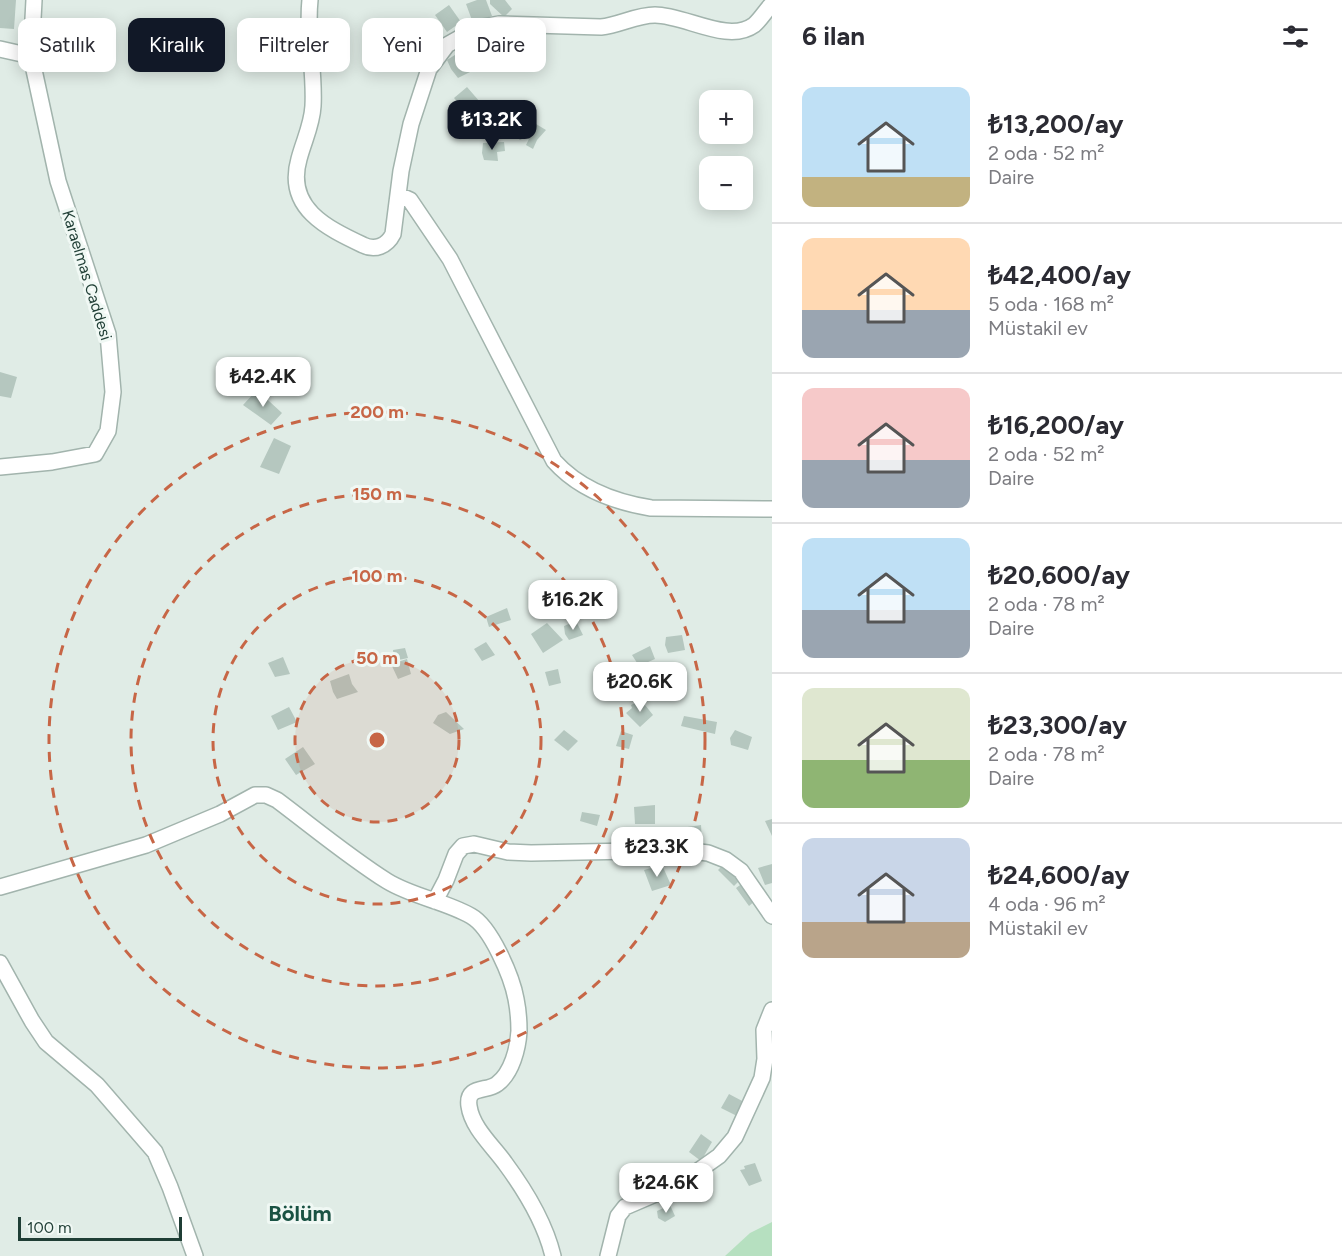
<!DOCTYPE html>
<html lang="tr">
<head>
<meta charset="utf-8">
<style>
  :root { --surface:#fff; --page:#f2f2f3; --text:#2b2b33; --muted:#7c7c81; --line:#e1e1e2; --accent:#111827 }
  body { margin:0; font-family:Figtree,sans-serif; background:var(--page); color:var(--text); height:100vh; display:flex; flex-direction:column; font-size:22px; white-space:nowrap }
  * { box-sizing:border-box; margin:0 }
  p { font-size:20px; color:var(--muted) }
  .icon { flex:none; width:33px; height:33px; fill:none; stroke:currentColor; stroke-width:2; stroke-linecap:round; stroke-linejoin:round }
  .map { position:relative; flex:1; overflow:hidden }
  .side { display:flex; flex-direction:column; background:var(--surface); width:570px }
  .side>* { flex:none }
  .guide { position:absolute; left:18px; top:18px; width:570px; height:54px; display:flex; gap:12px }
  .buttons { position:absolute; left:699px; top:90px; display:grid; gap:12px }
  .buttons a { display:grid; place-items:center; width:54px; height:54px; border-radius:12px; background:var(--surface); box-shadow:0 3px 15px #0003; font-size:30px }
  .scale { position:absolute; left:18px; bottom:15px; width:164px; box-sizing:border-box; padding-left:6px; border:3px solid #1f3e35; border-top:0; font-size:16px; line-height:21px; white-space:nowrap; color:#1f3e35; -webkit-text-stroke:4px #f0f8f4; paint-order:stroke }
  .price { position:absolute; translate:-50% -51px; padding:0 14px; border-radius:12px; background:#fff; color:#222; font-size:20px; line-height:39px; filter:drop-shadow(0 2px 3px #0008) }
  .price::after { content:''; position:absolute; left:50%; top:36px; width:18px; height:14px; margin-left:-9px; background:inherit; clip-path:polygon(0 0,100% 0,50% 100%) }
  .price.current { background:var(--accent); color:#fff }
  ul { padding:0; list-style:none }
  li { display:flex; align-items:center; gap:18px; height:150px; padding:0 30px }
  li+li { border-top:2px solid var(--line) }
  li span { display:grid; place-items:center; flex:none; width:168px; height:120px; border-radius:12px; color:#555 }
  li>.icon { margin-inline-start:auto }
  span .icon { width:72px; height:72px; fill:#fffc; stroke-width:1 }
  li b { font-size:26px }
  h2 { display:flex; justify-content:space-between; align-items:center; height:72px; padding:0 30px; font-size:26px }
  .pill { padding:0 21px; border-radius:12px; background:var(--surface); box-shadow:0 3px 15px #0003; font-size:21px; line-height:54px }
  .pill.current { background:var(--accent); color:#fff }
  main { display:flex; flex:1; min-height:0 }
  .map>svg:first-child { display:block }
</style>
</head>
<body>
<main>
<div class="map">
<svg width="772" height="1256" viewBox="0 0 772 1256">
  <rect width="100%" height="100%" fill="#e0ece6"/>
  <path fill="#b6e0c0" d="M772,1222V1256H725L750,1233Z"/>
  <path fill="#b5c7bf" d="M0,0H16L14,29L0,28Z
    M477,0H486L492,16L473,23L466,4Z
    M490,0H505L512,9L504,17L490,4Z
    M449,5L461,22L447,32L435,15Z
    M482,43L486,54L479,55L474,47Z
    M527,46L526,58L507,59L505,47Z
    M458,53L463,59L466,57L476,69L458,78L451,69L447,60Z
    M467,87L480,102L468,114L454,98Z
    M484,113L487,131L472,134L466,118Z
    M523,120L528,125L531,121L546,130L537,140L533,149L526,145L529,139L526,137L520,140L515,135Z
    M504,142L505,151L497,152L498,161L484,160L482,153L483,143Z
    M0,372L17,377L11,398L0,396Z
    M257,390L282,413L271,425L243,405Z
    M274,438L291,446L279,474L260,467Z
    M507,608L511,620L489,627L486,617Z
    M576,621L583,635L569,640L565,634L564,626Z
    M547,623L563,640L543,653L531,634Z
    M682,635L685,650L668,653L665,645L666,637Z
    M486,642L495,655L482,661L474,649Z
    M650,646L655,659L639,666L632,655Z
    M405,648L408,658L394,661L393,650Z
    M283,657L290,674L275,677L268,663Z
    M407,659L411,674L398,679L391,664Z
    M558,669L561,683L549,686L545,672Z
    M349,674L352,684L358,692L337,699L333,692L330,681Z
    M641,700L653,715L640,727L626,713L632,708L631,705Z
    M289,707L297,722L278,730L271,716Z
    M446,712L464,729L450,734L433,723L438,715Z
    M684,716L717,722L715,734L681,726Z
    M564,730L578,741L568,751L554,740Z
    M735,730L752,737L748,750L731,745L730,738Z
    M621,731L633,735L629,749L616,746Z
    M303,747L315,764L296,775L285,759Z
    M655,805V824H635L634,807Z
    M582,812L600,815L597,826L580,821Z
    M772,819V836L765,821Z
    M701,825L702,843L685,845L681,828Z
    M726,862L742,878L734,886L718,870Z
    M772,864V883L765,885L758,868Z
    M662,865L671,885L652,891L644,870Z
    M743,883L756,900L749,906L736,888Z
    M729,1094L746,1103L739,1117L721,1108Z
    M701,1134L712,1142L701,1161L689,1152Z
    M755,1163L762,1181L749,1186L740,1170L745,1169L744,1166Z
    M670,1205L675,1216L665,1222L658,1218L657,1211Z"/>
  <g fill="none" stroke-linecap="round" stroke-linejoin="round">
    <defs>
      <path id="minor" d="M310,0C306,35 315,70 313,106C312,125 304,140 299,159C285,208 327,228 363,245C375,251 387,246 393,234L401,171L411,124L429,69L447,45L477,28L499,24L601,27C620,25 636,15 655,15C685,15 728,44 754,25C761,19 766,10 772,4
        M0,49L31,56
        M399,195L410,200L450,259L554,461C579,489 614,502 651,508L772,509
        M0,467L52,462L95,454L108,431L113,392L108,334L58,181L31,56L34,0
        M0,887L146,845L220,814L255,795H266L277,800C313,827 349,857 387,881C413,897 445,901 471,916C491,927 512,977 516,999C518,1009 519,1020 519,1031C518,1048 512,1073 497,1084C487,1092 466,1085 469,1106C472,1128 493,1146 505,1163C525,1190 545,1223 553,1256
        M435,901L446,880L456,854L463,846L474,844L508,852L531,853L683,850L708,853L726,860L741,871L772,916
        M0,963L32,1021L46,1042L97,1085L155,1152L170,1187L195,1256
        M608,1256L618,1216L625,1207L681,1183L719,1156L735,1137L762,1078L765,1059L764,1030L772,1010"/>
    </defs>
    <use href="#minor" stroke="#a2b4ad" stroke-width="18"/>
    <use href="#minor" stroke="#fff" stroke-width="15"/>
  </g>
  <circle cx="377" cy="740" r="82" fill="#c76646" fill-opacity=".12"/>
  <g fill="none" stroke="#c76646" stroke-width="3" stroke-dasharray="10 8">
    <circle cx="377" cy="740" r="82"/>
    <circle cx="377" cy="740" r="164"/>
    <circle cx="377" cy="740" r="246"/>
    <circle cx="377" cy="740" r="328"/>
  </g>
  <g text-anchor="middle" dominant-baseline="central" stroke-width="6" stroke-linejoin="round" paint-order="stroke">
    <g font-size="16" fill="#1f3e35" stroke="#f0f8f4">
      <text transform="translate(87 275) rotate(73)">Karaelmas Caddesi</text>
    </g>
    <g font-size="22" font-weight="bold" fill="#195243" stroke="#f0f8f4">
      <text x="300" y="1213">Bölüm</text>
    </g>
  </g>
  <circle cx="377" cy="740" r="9" fill="#c76646" stroke="#f0f8f4" stroke-width="3"/>
  <g font-size="18" text-anchor="middle" font-weight="bold" fill="#c76646" stroke="#f0f8f4" stroke-width="6" stroke-linejoin="round" paint-order="stroke">
    <text x="377" y="418">200 m</text>
    <text x="377" y="500">150 m</text>
    <text x="377" y="582">100 m</text>
    <text x="377" y="664">50 m</text>
  </g>
</svg>
<div class="buttons">
<a>+</a>
<a>−</a>
</div>
<div class="scale">100 m</div>
<b class="price current" style="left:492px;top:151px">₺13.2K</b>
<b class="price" style="left:263px;top:408px">₺42.4K</b>
<b class="price" style="left:573px;top:631px">₺16.2K</b>
<b class="price" style="left:640px;top:713px">₺20.6K</b>
<b class="price" style="left:657px;top:878px">₺23.3K</b>
<b class="price" style="left:666px;top:1214px">₺24.6K</b>
<div class="guide">
<a class="pill">Satılık</a>
<a class="pill current">Kiralık</a>
<a class="pill">Filtreler</a>
<a class="pill">Yeni</a>
<a class="pill">Daire</a>
</div>
</div>
<section class="side">
<h2>6 ilan<svg class="icon" aria-label="filters" viewBox="0 0 24 24"><path d="M4 7h16M4 17h16"/><circle cx="9" cy="7" r="2"/><circle cx="15" cy="17" r="2"/></svg></h2>
<ul>
<li><span style="background:linear-gradient(#bfe0f5 75%,#c2b280 0)"><svg class="icon" aria-label="home" viewBox="0 0 24 24"><path d="M3 11l9-7 9 7M6 9v11h12V9"/></svg></span><div><b>₺13,200/ay</b><p>2 oda · 52 m²</p><p>Daire</p></div></li>
<li><span style="background:linear-gradient(#ffd9b3 60%,#9aa5b1 0)"><svg class="icon" aria-label="home" viewBox="0 0 24 24"><path d="M3 11l9-7 9 7M6 9v11h12V9"/></svg></span><div><b>₺42,400/ay</b><p>5 oda · 168 m²</p><p>Müstakil ev</p></div></li>
<li><span style="background:linear-gradient(#f6c9c9 60%,#9aa5b1 0)"><svg class="icon" aria-label="home" viewBox="0 0 24 24"><path d="M3 11l9-7 9 7M6 9v11h12V9"/></svg></span><div><b>₺16,200/ay</b><p>2 oda · 52 m²</p><p>Daire</p></div></li>
<li><span style="background:linear-gradient(#bfe0f5 60%,#9aa5b1 0)"><svg class="icon" aria-label="home" viewBox="0 0 24 24"><path d="M3 11l9-7 9 7M6 9v11h12V9"/></svg></span><div><b>₺20,600/ay</b><p>2 oda · 78 m²</p><p>Daire</p></div></li>
<li><span style="background:linear-gradient(#dfe7d0 60%,#8fb573 0)"><svg class="icon" aria-label="home" viewBox="0 0 24 24"><path d="M3 11l9-7 9 7M6 9v11h12V9"/></svg></span><div><b>₺23,300/ay</b><p>2 oda · 78 m²</p><p>Daire</p></div></li>
<li><span style="background:linear-gradient(#c9d6e8 70%,#b9a48a 0)"><svg class="icon" aria-label="home" viewBox="0 0 24 24"><path d="M3 11l9-7 9 7M6 9v11h12V9"/></svg></span><div><b>₺24,600/ay</b><p>4 oda · 96 m²</p><p>Müstakil ev</p></div></li>
</ul>
</section>
</main>
</body>
</html>
